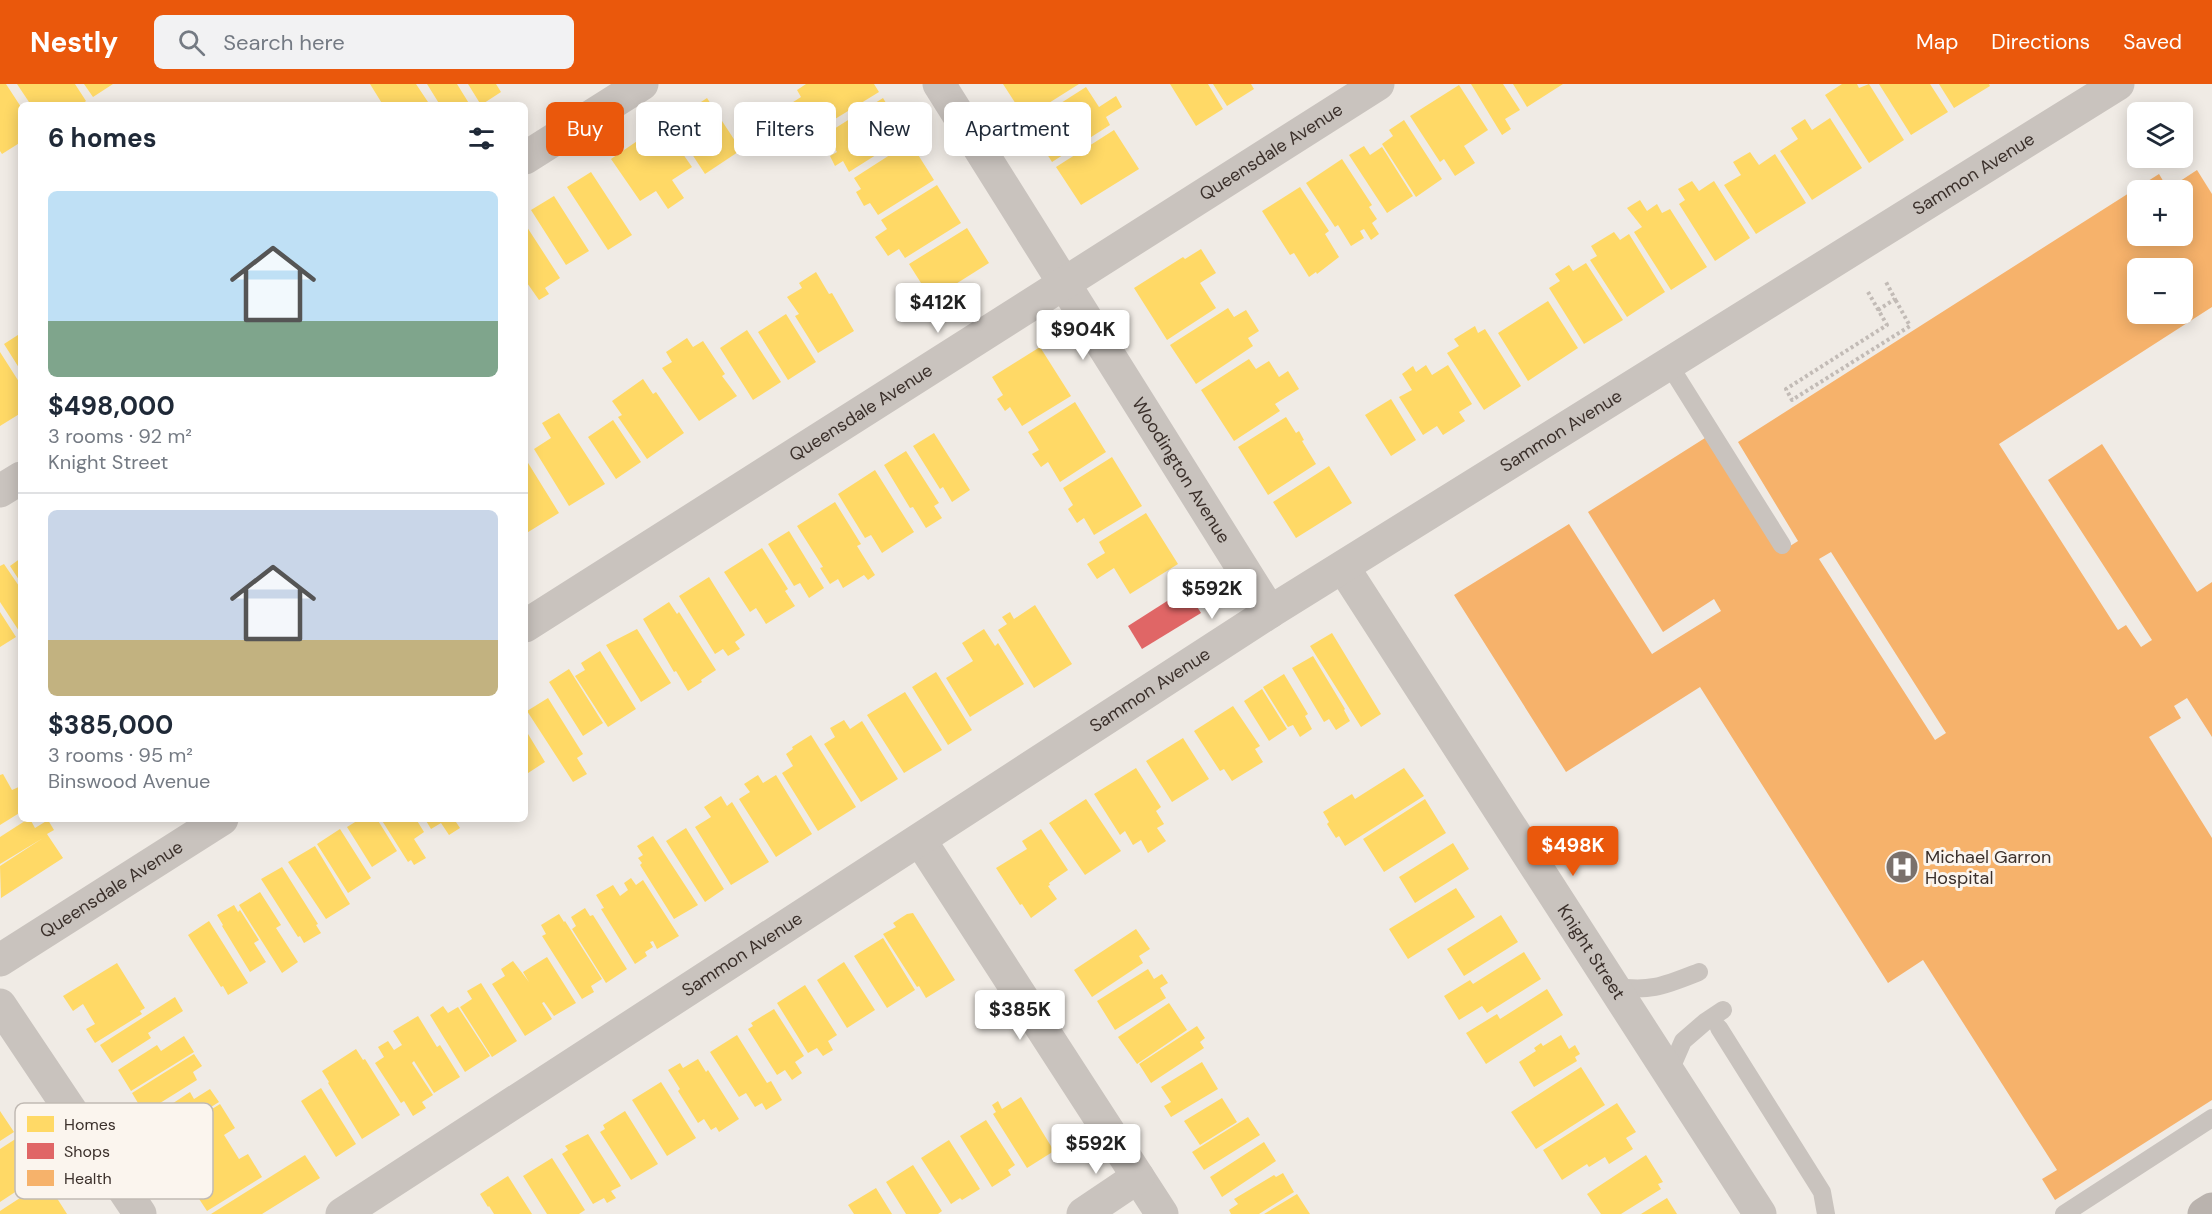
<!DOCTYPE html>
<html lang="en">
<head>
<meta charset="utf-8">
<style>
  :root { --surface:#fff; --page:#f2f2f3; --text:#1f2937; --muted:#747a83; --line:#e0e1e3; --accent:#ea580c }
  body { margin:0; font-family:"DM Sans",sans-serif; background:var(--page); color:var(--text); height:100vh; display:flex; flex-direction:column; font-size:22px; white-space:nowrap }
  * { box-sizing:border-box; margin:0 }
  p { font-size:20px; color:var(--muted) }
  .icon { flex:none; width:33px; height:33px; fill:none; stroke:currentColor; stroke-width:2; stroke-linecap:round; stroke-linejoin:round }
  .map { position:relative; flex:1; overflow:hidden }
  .drawer { position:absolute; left:18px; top:18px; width:510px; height:720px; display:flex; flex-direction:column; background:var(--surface); border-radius:9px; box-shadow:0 3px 15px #0003 }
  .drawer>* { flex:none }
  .guide { position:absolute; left:546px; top:18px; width:570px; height:54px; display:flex; gap:12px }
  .controls { position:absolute; left:2127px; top:18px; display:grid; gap:12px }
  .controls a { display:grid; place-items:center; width:66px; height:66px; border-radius:9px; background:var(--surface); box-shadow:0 3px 15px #0003; font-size:30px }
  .price { position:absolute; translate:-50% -51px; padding:0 14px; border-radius:6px; background:#fff; color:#222; font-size:20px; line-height:39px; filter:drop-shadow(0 2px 3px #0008) }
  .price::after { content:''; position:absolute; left:50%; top:36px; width:18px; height:14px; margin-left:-9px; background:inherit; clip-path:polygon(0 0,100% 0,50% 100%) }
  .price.on { background:var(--accent); color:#fff }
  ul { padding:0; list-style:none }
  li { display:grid; align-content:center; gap:12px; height:318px; padding:0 30px }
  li+li { border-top:2px solid var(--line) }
  li span { display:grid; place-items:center; height:186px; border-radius:9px; color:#555 }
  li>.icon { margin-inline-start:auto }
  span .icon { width:108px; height:108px; fill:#fffc; stroke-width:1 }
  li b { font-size:26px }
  h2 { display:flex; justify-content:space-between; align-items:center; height:72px; padding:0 30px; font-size:26px }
  .chip { padding:0 21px; border-radius:9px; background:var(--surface); box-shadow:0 3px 15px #0003; font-size:21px; line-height:54px }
  .chip.on { background:var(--accent); color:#fff }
  header { display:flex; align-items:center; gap:36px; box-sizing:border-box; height:84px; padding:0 30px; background:var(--accent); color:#fff }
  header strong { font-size:28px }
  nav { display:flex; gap:33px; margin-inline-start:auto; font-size:21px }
  .search { width:420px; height:54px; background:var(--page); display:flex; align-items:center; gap:15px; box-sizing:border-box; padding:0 21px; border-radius:9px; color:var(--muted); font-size:22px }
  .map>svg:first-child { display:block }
</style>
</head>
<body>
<header>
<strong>Nestly</strong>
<div class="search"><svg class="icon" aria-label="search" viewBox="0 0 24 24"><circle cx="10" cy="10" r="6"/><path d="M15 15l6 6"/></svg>Search here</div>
<nav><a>Map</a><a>Directions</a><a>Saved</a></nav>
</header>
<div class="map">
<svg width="2212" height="1130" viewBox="0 0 2212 1130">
  <rect width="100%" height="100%" fill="#f0ebe5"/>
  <path fill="#ffd966" d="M0,0H6L21,23V58L2,70L0,67Z
    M17,0H75L86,17L81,21H31Z
    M84,0H113L93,13Z
    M370,0H416L430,21H383Z
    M427,0H457L470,21H440Z
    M468,0H496L501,8L481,21Z
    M806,0H874L879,8L822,43L817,35L804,43L790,20L801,13L797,6Z
    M1003,0H1079L1025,34Z
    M1170,0H1208L1223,25L1196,42Z
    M1213,0H1251L1254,5L1227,22Z
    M1471,0H1503L1520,26L1505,35L1511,45L1502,51Z
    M1513,0H1563L1527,23Z
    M1842,0H1857L1859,4L1869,0L1904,56L1869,79L1825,11Z
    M1879,0H1930L1948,28L1911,51Z
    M1939,0H1989L1990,2L1954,24Z
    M1459,1L1488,46L1464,62L1475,79L1455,92L1444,75L1440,78L1410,32Z
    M1086,3L1099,23L1116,12L1122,23L1106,33L1110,41L1052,78L1028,40Z
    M707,14L741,66L705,90L671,38Z
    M883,14L906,52L849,88L843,77L835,82L830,72L837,68L826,50Z
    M1830,34L1862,84L1812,116L1780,67L1798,55L1791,44L1805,35L1812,46Z
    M1404,36L1442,95L1416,113L1382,60L1393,52L1389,46Z
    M662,40L692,83L672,96L684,114L668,125L656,107L640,117L611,75Z
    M1114,46L1139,85L1081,121L1056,83Z
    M910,58L934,96L878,131L870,119L864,122L856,108L861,105L854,94Z
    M1364,62L1370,71L1382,63L1413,112L1387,129L1349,71Z
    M1750,68L1759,81L1775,70L1806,119L1756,150L1724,101L1741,91L1733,78Z
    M1342,75L1372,121L1369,123L1377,135L1372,139L1379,150L1371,156L1364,145L1360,147L1364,154L1351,162L1338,141L1335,143L1306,99Z
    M591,88L632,151L608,166L567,103Z
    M1692,97L1699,107L1714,97L1750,154L1715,177L1679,120L1685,116L1678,105Z
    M937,101L961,139L905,174L899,165L888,172L875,153L887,145L881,136Z
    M1300,103L1329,147L1325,150L1339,173L1317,190L1316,188L1309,193L1294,169L1290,171L1262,127Z
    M554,112L589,167L566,181L531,126Z
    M1640,116L1647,127L1657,120L1662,129L1670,125L1707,183L1671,206L1634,148L1642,143L1627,124Z
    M525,140L560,194L545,204L549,210L539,216L525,196Z
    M967,144L989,179L932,215L925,205L918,209L915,203L921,199L909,180Z
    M1614,148L1620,156L1629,150L1665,208L1627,233L1590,176L1597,172L1591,162Z
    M1201,165L1216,189L1200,199L1216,224L1167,256L1134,204L1183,173L1185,175Z
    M1586,179L1623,236L1584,260L1549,204L1560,197L1555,190L1569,181L1573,187Z
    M816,188L829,210L832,209L854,247L818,269L795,232L799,230L787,213L802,204L799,199Z
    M1548,217L1578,264L1528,297L1498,249Z
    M1228,224L1234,233L1246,226L1259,247L1248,254L1253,262L1196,300L1170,261Z
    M786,230L816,278L788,296L758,248Z
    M1475,242L1478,249L1485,245L1521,302L1484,326L1447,269L1459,262L1454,255Z
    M747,246L781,298L753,316L720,264Z
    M21,249V287L4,260Z
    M687,254L693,263L703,257L725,290L722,292L737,312L699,337L662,284L672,278L666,268Z
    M1040,263L1071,312L1022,342L1010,323L1005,327L997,315L1003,311L992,293Z
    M0,268L21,301V329L0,342Z
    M1249,275L1256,285L1269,277L1279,293L1288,287L1299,305L1275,320L1280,327L1234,357L1201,306Z
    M1426,281L1432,291L1448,281L1472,320L1459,328L1465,337L1443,351L1437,342L1423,351L1399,313L1412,306L1402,290L1413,282L1416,288Z
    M643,295L653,310L656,308L684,349L647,375L618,333L622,331L612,317Z
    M1391,315L1416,356L1391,372L1365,331Z
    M1075,318L1106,368L1060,398L1048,378L1041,383L1032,370L1039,366L1028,348Z
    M559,329L605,400L569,422L534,365L551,354L542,339Z
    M1286,333L1296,349L1299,347L1304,356L1302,357L1316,380L1268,411L1238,363Z
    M613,336L641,378L616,395L588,353Z
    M934,349L970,406L952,418L943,403L940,405L913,362Z
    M906,367L939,419L934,422L942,434L926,444L913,423L910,424L884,381Z
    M1112,373L1142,422L1094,451L1084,434L1077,439L1068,425L1073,421L1063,404Z
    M525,374L559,429L525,450Z
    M1329,382L1352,419L1296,454L1273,418Z
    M875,386L914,448L882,469L871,451L865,454L838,410Z
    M835,418L861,460L857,462L875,491L868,496L864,491L843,504L838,495L830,500L820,484L823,483L797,442Z
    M1146,429L1178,480L1130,510L1114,484L1097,495L1087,480L1105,469L1099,458Z
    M789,447L824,504L809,514L800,499L794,502L768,460Z
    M762,464L788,505L785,507L795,522L766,540L756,524L750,528L724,488Z
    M21,474V499L10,482Z
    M4,480L21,505V550L0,518V482Z
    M709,493L745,551L735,558L740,565L728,572L723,565L715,570L679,512Z
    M669,518L677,530L679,528L716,586L701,596L702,598L688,607L676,587L674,588L643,535Z
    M1035,521L1072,580L1034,604L998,546L1007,540L1002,533L1010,528L1014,535Z
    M0,528L16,553L0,563Z
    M637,545L671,599L641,618L606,561Z
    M984,545L995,562L998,559L1024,600L970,633L946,594L973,577L962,559Z
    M1332,549L1381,630L1361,643L1310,562Z
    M600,567L636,625L608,643L575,592L585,586L581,579Z
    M1313,572L1345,625L1344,626L1350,637L1336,646L1329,635L1324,638L1292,584Z
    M569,585L603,639L583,652L549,598Z
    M936,588L972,646L948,661L912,603Z
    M1284,590L1308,630L1305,632L1312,645L1300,653L1293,641L1288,643L1263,603Z
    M1262,605L1287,645L1269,657L1244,617Z
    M905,608L942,666L904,689L867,631Z
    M548,614L583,670L577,674L587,690L573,698L527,627Z
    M1233,622L1260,662L1255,665L1263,678L1232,697L1224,685L1220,687L1194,647Z
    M844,636L850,645L862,637L898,695L861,718L824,660L835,653L830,644Z
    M525,645L545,678L525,691Z
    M811,651L856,723L818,747L782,689L793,682L786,670L793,665L792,663Z
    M1183,654L1209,695L1172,718L1146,677Z
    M1136,684L1161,723L1156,727L1164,740L1157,744L1166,757L1148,769L1141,756L1133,761L1125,747L1120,751L1094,710Z
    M1404,684L1424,712L1345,762L1339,752L1336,754L1327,740L1329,738L1323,728L1352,710L1355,715Z
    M3,690L12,706L21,702V728L0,741V691Z
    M758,691L763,699L776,691L812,750L776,773L739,715L750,708L744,700Z
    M721,712L727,722L732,718L769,778L731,801L695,743L711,733L704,723Z
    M1086,715L1121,767L1085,791L1049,739Z
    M1425,715L1446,749L1384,788L1363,755Z
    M28,735H30L35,744L48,736L54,746L47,750L63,774L1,814L0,782L43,754L0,780V753Z
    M360,735H377L397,767L372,783L347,743Z
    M381,735H416L424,748L414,755L426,774L414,781L411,776L408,778Z
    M425,735H454L460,744L449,751L441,739L431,745Z
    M686,744L724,805L705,818L666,757Z
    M340,745L371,794L348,809L317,760Z
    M1041,745L1068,786L1049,799L1050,801L1048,802L1057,815L1031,834L1022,820L1020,821L996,784L1027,765L1022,757Z
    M653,752L698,821L674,835L640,781L642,779L638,774L643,771L637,762Z
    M1453,759L1469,785L1415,819L1399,793Z
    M315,762L350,820L326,835L288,778Z
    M282,783L318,840L316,841L321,849L304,859L300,852L298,853L261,795Z
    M631,794L636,801L643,796L679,852L657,865L653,857L650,858L653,863L645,868L647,872L635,880L601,825L604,824L596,811L613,801L620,812L628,806L624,799Z
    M1456,804L1475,833L1408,875L1389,845Z
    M260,808L281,841L276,844L298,878L282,889L239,821Z
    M234,821L238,828L240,826L259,856L254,859L266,878L250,888L222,842L223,841L217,831Z
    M585,824L590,832L593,831L627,885L606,899L572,845L576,842L571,833Z
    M913,829L955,896L926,914L919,902L917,903L883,850L896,843L893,839L907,830Z
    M559,830L564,838L565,837L602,895L591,902L594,908L582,915L542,852L546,850L541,841Z
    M1501,831L1518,858L1464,892L1447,865Z
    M209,837L248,899L228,911L223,902L221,903L188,851Z
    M1136,845L1150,865L1139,872L1143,879L1092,913L1074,886Z
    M883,854L915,906L887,924L854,872Z
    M1524,868L1541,895L1487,929L1482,922L1459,936L1444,912L1470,896L1473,900Z
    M547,873L576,919L554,932L544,918L542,919L552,935L525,952L492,900L505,892L501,885L513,877L529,898L523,888Z
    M844,878L875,926L847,944L817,896Z
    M117,879L145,924L140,927L142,930L95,959L86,945L95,940L83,920L73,927L63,912Z
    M1148,885L1154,895L1162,890L1168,899L1160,904L1166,914L1115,946L1097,917Z
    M481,899L517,957L492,973L460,923L472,915L467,907Z
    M805,901L837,951L828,957L833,966L823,972L817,964L808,969L777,919Z
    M1547,905L1563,931L1486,980L1466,949L1497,930L1500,935Z
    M175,913L183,927L148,949L151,954L112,979L100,961Z
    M1169,919L1187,946L1137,980L1118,953Z
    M443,922L448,929L458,923L490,972L465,988L430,931Z
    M774,925L804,972L795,978L802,989L792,996L785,986L777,991L748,945L753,942L751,939Z
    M418,932L437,963L440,961L460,993L434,1009L414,977L412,979L433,1011L422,1018L426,1024L413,1032L404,1017L401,1019L375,979L384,973L378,963L388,957L394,966L402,961L393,947Z
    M1197,942L1205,954L1200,958L1204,964L1151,999L1139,980Z
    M737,951L767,999L771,997L782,1016L766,1026L762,1019L755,1023L746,1009L739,1013L710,968Z
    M1561,951L1569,965L1575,961L1580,970L1575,973L1577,977L1534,1003L1519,978L1536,967L1534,964L1541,959L1543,962Z
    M184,952L194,968L131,1007L118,986L157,961L161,967Z
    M356,965L363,976L365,975L400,1031L362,1055L328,999L329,998L322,987Z
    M194,970L202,982L193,988L197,996L144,1029L132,1009Z
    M698,975L706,988L708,986L739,1035L719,1048L716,1043L711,1046L704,1035L698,1039L678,1007L680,1005L668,986L680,979L683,984Z
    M1202,978L1218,1005L1171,1033L1164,1022L1171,1018L1161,1003Z
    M1581,983L1605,1021L1536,1065L1511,1028Z
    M661,998L696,1054L667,1072L632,1016Z
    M321,1004L356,1060L336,1073L301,1017Z
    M210,1005L219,1018L162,1054L149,1035L190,1008L194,1015Z
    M1021,1013L1054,1067L1027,1084L993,1030L996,1028L992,1021L998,1017L1002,1025Z
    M1222,1014L1237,1038L1200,1061L1184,1037Z
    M1617,1019L1636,1048L1626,1054L1633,1065L1609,1080L1605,1073L1589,1083L1587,1080L1562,1096L1543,1066Z
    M220,1020L235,1044L224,1051L239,1075L248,1070L262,1093L207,1127L161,1057Z
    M0,1027L14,1048L0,1057Z
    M625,1027L658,1080L631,1096L600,1048L605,1045L603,1041Z
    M1248,1033L1260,1051L1204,1086L1192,1068Z
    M986,1036L1015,1081L1008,1086L1011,1091L992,1103L960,1052Z
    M588,1050L621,1102L611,1107L616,1114L607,1119L604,1114L593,1120L562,1070L568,1066L565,1062Z
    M17,1054L41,1091L0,1118V1065Z
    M949,1056L980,1105L962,1116L960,1114L951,1120L921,1074Z
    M1264,1058L1276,1077L1222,1113L1210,1093Z
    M305,1071L320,1094L262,1130H211Z
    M1646,1071L1663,1098L1658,1100L1661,1105L1621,1130H1601L1587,1110Z
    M552,1074L585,1126L579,1130H547L523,1092Z
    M913,1081L942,1127L938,1130H906L886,1098Z
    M1283,1089L1294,1108L1259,1130H1231L1229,1126L1238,1120L1234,1115L1274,1091L1276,1093Z
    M508,1092L532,1130H494L489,1122L488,1123L480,1110Z
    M46,1097L67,1130H0V1127Z
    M876,1104L892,1130H854L848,1121Z
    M1297,1110L1310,1130H1264Z
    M1667,1114L1677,1130H1641Z"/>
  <path fill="#e06666" d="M1186,505L1201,529L1142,565L1128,542Z"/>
  <path fill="#f6b26b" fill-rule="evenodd" d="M2197,86L2212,110V223L1999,360L2118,546L2126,541L2141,563L2152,556L2048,396L2102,360L2197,508L2212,498V653L2187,614L2174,622L2181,634L2149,653L2212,754V1016L2055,1116L2042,1095L2057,1086L1923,876L1888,899L1700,603L1566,688L1454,511L1569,440L1652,570L1721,527L1714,515L1663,548L1588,428L1705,354L1779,469L1798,457L1738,358L2159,90L2168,105ZM2138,106H2182V152H2138ZM2138,184H2182V230H2138ZM1831,468L1946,649L1935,656L1819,475Z"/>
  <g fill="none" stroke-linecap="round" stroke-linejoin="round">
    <path stroke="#c2bbb6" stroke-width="4" stroke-dasharray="3 3" stroke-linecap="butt" d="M1868,208L1887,241L1786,305L1792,316L1910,242L1895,215
      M1878,226L1895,215L1886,198"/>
    <path stroke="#c9c3be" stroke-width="18" d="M1668,279L1782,461
      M1613,902C1649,909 1666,901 1699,888
      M1719,944L1822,1108L1826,1130
      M1669,989L1683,957L1705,938L1723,926
      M2064,1130L2212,1034"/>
    <g stroke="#c9c3be" stroke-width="33">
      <path id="s1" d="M939,0L1270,528"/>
      <path d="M525,74L642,0"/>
      <path d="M0,407L21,394"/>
      <path id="s2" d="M1343,483L1760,1130"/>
      <path id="s3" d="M525,542L1378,0"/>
      <path d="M920,756L1162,1130"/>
      <path id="s4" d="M0,876L222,735"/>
      <path d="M0,921L140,1130"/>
      <path id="s5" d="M342,1130L1270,528L2118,0"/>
      <path d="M1083,1130L1138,1093"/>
    </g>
    <path stroke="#bab3ae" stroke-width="33" d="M2204,1130L2212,1125"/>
  </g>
  <defs>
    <symbol id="hospital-disc" viewBox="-11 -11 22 22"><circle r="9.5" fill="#7a716c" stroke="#fbf5ee"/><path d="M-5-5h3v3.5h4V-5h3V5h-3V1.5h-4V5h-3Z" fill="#fff"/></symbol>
  </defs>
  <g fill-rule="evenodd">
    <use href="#hospital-disc" x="1883" y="764" width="38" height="38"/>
  </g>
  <g text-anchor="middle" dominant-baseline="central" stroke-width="6" stroke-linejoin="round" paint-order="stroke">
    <g font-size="18" fill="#3b302b" stroke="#fbf5ee">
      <text stroke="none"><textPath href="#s3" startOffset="884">Queensdale Avenue</textPath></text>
      <text stroke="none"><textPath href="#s5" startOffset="1935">Sammon Avenue</textPath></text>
      <text stroke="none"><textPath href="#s3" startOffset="398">Queensdale Avenue</textPath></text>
      <text stroke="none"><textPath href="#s5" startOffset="1449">Sammon Avenue</textPath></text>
      <text stroke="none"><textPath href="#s1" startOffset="456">Woodington Avenue</textPath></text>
      <text stroke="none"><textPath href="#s5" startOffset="963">Sammon Avenue</textPath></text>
      <text stroke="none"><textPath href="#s4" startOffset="132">Queensdale Avenue</textPath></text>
      <text stroke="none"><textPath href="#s2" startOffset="458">Knight Street</textPath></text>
      <text stroke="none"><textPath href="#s5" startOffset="477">Sammon Avenue</textPath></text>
    </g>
    <g font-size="18" fill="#3b302b" stroke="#fbf5ee" text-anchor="start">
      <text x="1925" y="773">Michael Garron<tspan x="1925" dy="21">Hospital</tspan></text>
    </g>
  </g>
  <rect x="15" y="1019" width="198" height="96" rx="9" fill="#fbf5ee" stroke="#c1bab4" stroke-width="1.5"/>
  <rect x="27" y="1032" width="27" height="16" fill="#ffd966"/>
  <rect x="27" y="1059" width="27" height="16" fill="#e06666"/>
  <rect x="27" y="1086" width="27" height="16" fill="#f6b26b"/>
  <g font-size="16" fill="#3b302b">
    <text x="64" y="1046">Homes</text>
    <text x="64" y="1073">Shops</text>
    <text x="64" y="1100">Health</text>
  </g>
</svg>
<div class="controls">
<a><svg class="icon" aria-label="layers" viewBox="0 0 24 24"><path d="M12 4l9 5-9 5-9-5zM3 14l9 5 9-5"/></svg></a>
<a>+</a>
<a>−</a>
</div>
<b class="price" style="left:938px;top:250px">$412K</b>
<b class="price" style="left:1083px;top:277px">$904K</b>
<b class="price" style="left:1212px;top:536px">$592K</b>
<b class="price on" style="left:1573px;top:793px">$498K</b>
<b class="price" style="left:1020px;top:957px">$385K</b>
<b class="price" style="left:1096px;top:1091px">$592K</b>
<div class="guide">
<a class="chip on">Buy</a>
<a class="chip">Rent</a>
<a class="chip">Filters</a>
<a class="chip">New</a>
<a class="chip">Apartment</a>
</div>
<section class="drawer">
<h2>6 homes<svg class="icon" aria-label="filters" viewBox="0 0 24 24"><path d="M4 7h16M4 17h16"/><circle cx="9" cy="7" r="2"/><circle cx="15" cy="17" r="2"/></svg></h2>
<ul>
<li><span style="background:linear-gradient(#bfe0f5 70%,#7fa58c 0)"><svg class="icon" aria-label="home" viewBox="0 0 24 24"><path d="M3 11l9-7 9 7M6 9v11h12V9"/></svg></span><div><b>$498,000</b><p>3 rooms · 92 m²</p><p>Knight Street</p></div></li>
<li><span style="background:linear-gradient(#c9d6e8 70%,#c2b280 0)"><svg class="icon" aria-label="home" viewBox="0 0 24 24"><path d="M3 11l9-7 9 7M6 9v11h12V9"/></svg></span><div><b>$385,000</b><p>3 rooms · 95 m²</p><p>Binswood Avenue</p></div></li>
</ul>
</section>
</div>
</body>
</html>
